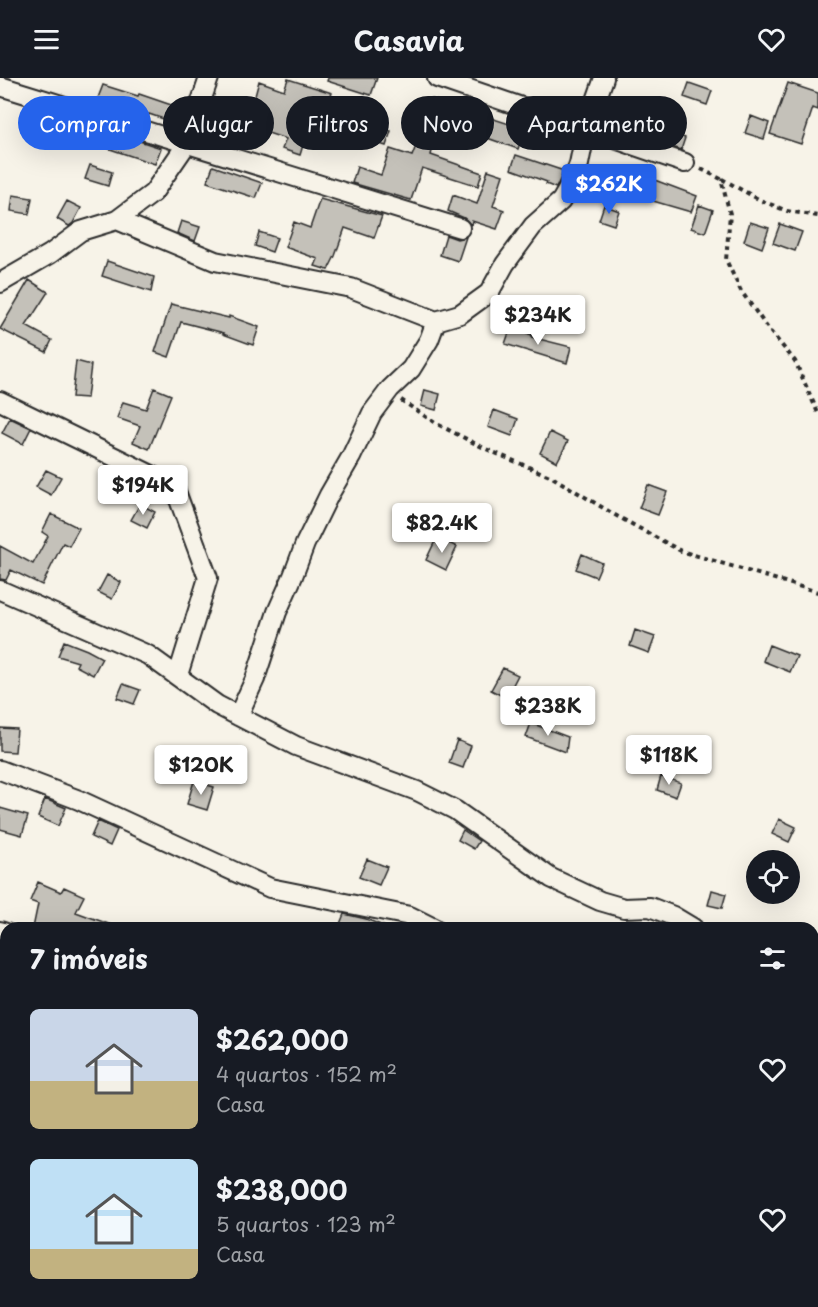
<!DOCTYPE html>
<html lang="pt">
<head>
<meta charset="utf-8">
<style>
  :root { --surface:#171b24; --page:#20242c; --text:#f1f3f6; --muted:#9ea1a6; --accent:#2563eb }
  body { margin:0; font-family:"Playpen Sans",sans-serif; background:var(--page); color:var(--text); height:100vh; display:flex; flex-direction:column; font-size:22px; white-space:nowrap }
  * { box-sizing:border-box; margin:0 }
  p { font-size:20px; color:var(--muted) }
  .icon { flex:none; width:33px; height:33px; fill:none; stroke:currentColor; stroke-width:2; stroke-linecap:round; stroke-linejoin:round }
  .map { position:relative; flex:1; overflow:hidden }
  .panel { position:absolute; left:0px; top:844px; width:819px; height:386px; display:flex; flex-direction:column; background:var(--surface); border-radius:18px 18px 0 0; box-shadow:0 6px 24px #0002 }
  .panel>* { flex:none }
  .banner { position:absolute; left:18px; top:18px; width:783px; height:54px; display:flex; gap:12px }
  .controls { position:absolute; left:746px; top:772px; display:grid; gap:12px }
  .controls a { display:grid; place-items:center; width:54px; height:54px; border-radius:50%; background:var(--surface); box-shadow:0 6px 24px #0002; font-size:30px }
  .price { position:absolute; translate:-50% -51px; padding:0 14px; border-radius:6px; background:#fff; color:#222; font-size:20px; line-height:39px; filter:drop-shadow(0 2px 3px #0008) }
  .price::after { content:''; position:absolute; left:50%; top:36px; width:18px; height:14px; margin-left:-9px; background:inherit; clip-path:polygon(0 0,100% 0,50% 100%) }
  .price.on { background:var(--accent); color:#fff }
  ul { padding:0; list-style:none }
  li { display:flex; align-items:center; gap:18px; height:150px; padding:0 30px }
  li span { display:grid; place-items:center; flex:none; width:168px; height:120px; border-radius:9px; color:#555 }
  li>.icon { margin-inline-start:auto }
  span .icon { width:72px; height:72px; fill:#fffc; stroke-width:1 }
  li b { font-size:26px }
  h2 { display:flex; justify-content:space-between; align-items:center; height:72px; padding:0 30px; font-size:26px }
  .pill { padding:0 21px; border-radius:27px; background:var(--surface); box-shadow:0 6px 24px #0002; font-size:21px; line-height:54px }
  .pill.on { background:var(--accent); color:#fff }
  header { display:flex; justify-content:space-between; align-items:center; height:78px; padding:0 30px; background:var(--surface); font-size:27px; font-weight:700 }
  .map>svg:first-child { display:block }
</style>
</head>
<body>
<header><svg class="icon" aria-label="menu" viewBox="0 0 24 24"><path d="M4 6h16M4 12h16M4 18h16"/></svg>Casavia<svg class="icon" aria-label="heart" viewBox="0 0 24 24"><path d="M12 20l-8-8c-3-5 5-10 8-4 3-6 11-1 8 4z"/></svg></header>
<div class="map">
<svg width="818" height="1229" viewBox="0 0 818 1229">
  <rect width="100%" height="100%" fill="#f7f3e8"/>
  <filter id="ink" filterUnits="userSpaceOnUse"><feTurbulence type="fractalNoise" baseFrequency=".0167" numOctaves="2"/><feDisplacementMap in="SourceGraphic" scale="12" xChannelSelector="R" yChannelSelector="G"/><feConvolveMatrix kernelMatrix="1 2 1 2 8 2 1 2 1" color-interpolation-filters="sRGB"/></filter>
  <g filter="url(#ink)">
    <path fill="#c4c1b9" stroke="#2b2b2b" stroke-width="1.5" d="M328,0H377L371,17L327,3Z
      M288,1L332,15L318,54L308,51L300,77L282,71L286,61L247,48L259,3L284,12Z
      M689,5L712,13L707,27L684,19Z
      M788,5L818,15V32L813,30L801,66L770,56Z
      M103,7L138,18L139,16L186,32L181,47L149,36L147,42L96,25Z
      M636,20L650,25L643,46L629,41Z
      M432,21L525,51L518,71L426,38Z
      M31,30L54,38L46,59L23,51Z
      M751,38L769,45L764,61L745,55Z
      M373,47L391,53L386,68L368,62Z
      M112,54L161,70L155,86L107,70Z
      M668,54L685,60L681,72L664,66Z
      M416,68L432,73L431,77L482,95L478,108L422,90L411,122L352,105L357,89L381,97L390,71L412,78Z
      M516,77L564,93L556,110L546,106L547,104L511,91Z
      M90,87L112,94L108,108L85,101Z
      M213,88L262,105L256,120L207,104Z
      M488,92L503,97L493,128L504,132L497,151L472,143L471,147L464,140L448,133L453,117L477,126Z
      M652,101L697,118L691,134L646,121Z
      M13,117L32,120L29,136L11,133Z
      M320,121L382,138L374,160L345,150L335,178L328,192L315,188L318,181L285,169L294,144L310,150Z
      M67,123L81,130L73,145L69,148L57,141Z
      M604,127L619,133L614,147L599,142Z
      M699,127L713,132L705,155L691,150Z
      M181,143L200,149L195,163L177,155Z
      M750,144L769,150L762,170L744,163Z
      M780,146L802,154L795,173L773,165Z
      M259,154L277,160L272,174L255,168Z
      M446,157L457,161L466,159L458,183L440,177Z
      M107,183L154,199L151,214L102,198Z
      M29,202L48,214L26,248L52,262L46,274L0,251Z
      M171,226L229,240V238L259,249L253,267L223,256L224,255L181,244L169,279L155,274Z
      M511,249L532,257L531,259L571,269L567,285L505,266Z
      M76,283L91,287L87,320L72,319Z
      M154,310L171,317L149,371L133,364L140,348L117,340L123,324L146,331Z
      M425,312L440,316L436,332L421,328Z
      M494,332L518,341L512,358L488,349Z
      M10,340L31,350L23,366L2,355Z
      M550,354L568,363L557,384L540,375Z
      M46,392L61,399L51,417L36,409Z
      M115,392L137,402L130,416L108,405Z
      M648,407L667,414L658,437L639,430Z
      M140,426L155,434L147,450L131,442Z
      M51,436L79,450L69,468L63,465L42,507L11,492L6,502L0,501V468L33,486L48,458L42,454Z
      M437,459L457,469L446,492L426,482Z
      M582,476L602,485L596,499L576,491Z
      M107,497L121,504L112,521L98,514Z
      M635,552L655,559L649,575L630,568Z
      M64,563L87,572L102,580L93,597L76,588L78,584L58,578Z
      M769,567L797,578L790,594L763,583Z
      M503,590L518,597L506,620L491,612Z
      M123,606L140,612L134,626L117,620Z
      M531,645L568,659L566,674L526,659Z
      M0,650L17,651L15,674L0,673Z
      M457,662L471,668L463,690L449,685Z
      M661,698L681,705L676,719L657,712Z
      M194,703L214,709L207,732L187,726Z
      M45,721L66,730L58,748L38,739Z
      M0,730L28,738L22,757L0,751Z
      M779,741L796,749L789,764L772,756Z
      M98,743L117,752L110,768L91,759Z
      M463,752L479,763L474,771L458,762Z
      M367,781L387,789L379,807L359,799Z
      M38,804L61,814L64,809L84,818L76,834L117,849L116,850H33L38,826L30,823Z
      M712,812L726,816L722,830L708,827Z
      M344,836L366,841L388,850H351L340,846Z"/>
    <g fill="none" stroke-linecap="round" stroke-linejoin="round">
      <defs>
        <path id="street" d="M437,0L685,85
          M0,8L460,150
          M117,142L215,183L351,210L436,243
          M0,205L50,176L81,153L117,142L153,115L186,67L209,0
          M0,323L174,408L208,500L178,597
          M0,512L148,577L217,627L296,668L417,713L455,732L551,800L600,823L624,830L650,829L673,838L693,850
          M238,638L255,601L277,534L293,498L305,466L329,417L351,379L372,335L390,311L411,291L429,262L436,243L460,236L489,215L505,186L533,148L561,123L572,104L579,86L586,51L604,0
          M0,692L79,722L270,810L410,838L434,850
          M0,853L6,855
          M813,899H818
          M813,971L818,968"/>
      </defs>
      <use href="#street" stroke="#2b2b2b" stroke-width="22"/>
      <path stroke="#2b2b2b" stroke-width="4" stroke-dasharray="4.5 4.5" stroke-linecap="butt" d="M701,91L721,101L730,136L726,182L741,213L769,252L795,283L818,335
        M722,101L760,122L787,133L818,138
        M401,322L435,345L486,371L552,399L615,437L681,473L818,514"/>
      <use href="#street" stroke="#f7f3e8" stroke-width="18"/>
    </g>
  </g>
</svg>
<div class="controls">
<a><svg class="icon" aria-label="locate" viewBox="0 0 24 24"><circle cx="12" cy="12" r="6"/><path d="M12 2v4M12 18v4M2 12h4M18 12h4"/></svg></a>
</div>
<b class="price on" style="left:609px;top:137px">$262K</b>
<b class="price" style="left:538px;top:268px">$234K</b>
<b class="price" style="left:143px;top:438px">$194K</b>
<b class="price" style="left:442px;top:476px">$82.4K</b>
<b class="price" style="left:548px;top:659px">$238K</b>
<b class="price" style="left:669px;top:708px">$118K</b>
<b class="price" style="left:201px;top:718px">$120K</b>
<div class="banner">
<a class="pill on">Comprar</a>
<a class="pill">Alugar</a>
<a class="pill">Filtros</a>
<a class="pill">Novo</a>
<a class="pill">Apartamento</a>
</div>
<section class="panel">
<h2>7 imóveis<svg class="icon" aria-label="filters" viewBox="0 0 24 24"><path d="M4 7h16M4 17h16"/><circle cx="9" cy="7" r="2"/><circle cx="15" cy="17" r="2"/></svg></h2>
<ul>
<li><span style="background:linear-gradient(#c9d6e8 60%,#c2b280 0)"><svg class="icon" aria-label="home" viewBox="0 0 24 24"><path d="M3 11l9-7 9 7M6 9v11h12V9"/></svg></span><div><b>$262,000</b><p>4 quartos · 152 m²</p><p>Casa</p></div><svg class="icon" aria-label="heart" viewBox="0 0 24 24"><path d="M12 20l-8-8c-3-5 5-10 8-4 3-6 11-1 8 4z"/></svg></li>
<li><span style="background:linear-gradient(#bfe0f5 75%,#c2b280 0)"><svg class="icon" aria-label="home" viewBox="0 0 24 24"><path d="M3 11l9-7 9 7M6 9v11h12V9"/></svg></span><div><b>$238,000</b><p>5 quartos · 123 m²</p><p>Casa</p></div><svg class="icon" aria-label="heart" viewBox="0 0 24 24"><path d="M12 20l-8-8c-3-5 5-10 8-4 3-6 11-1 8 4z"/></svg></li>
</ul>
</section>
</div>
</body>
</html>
